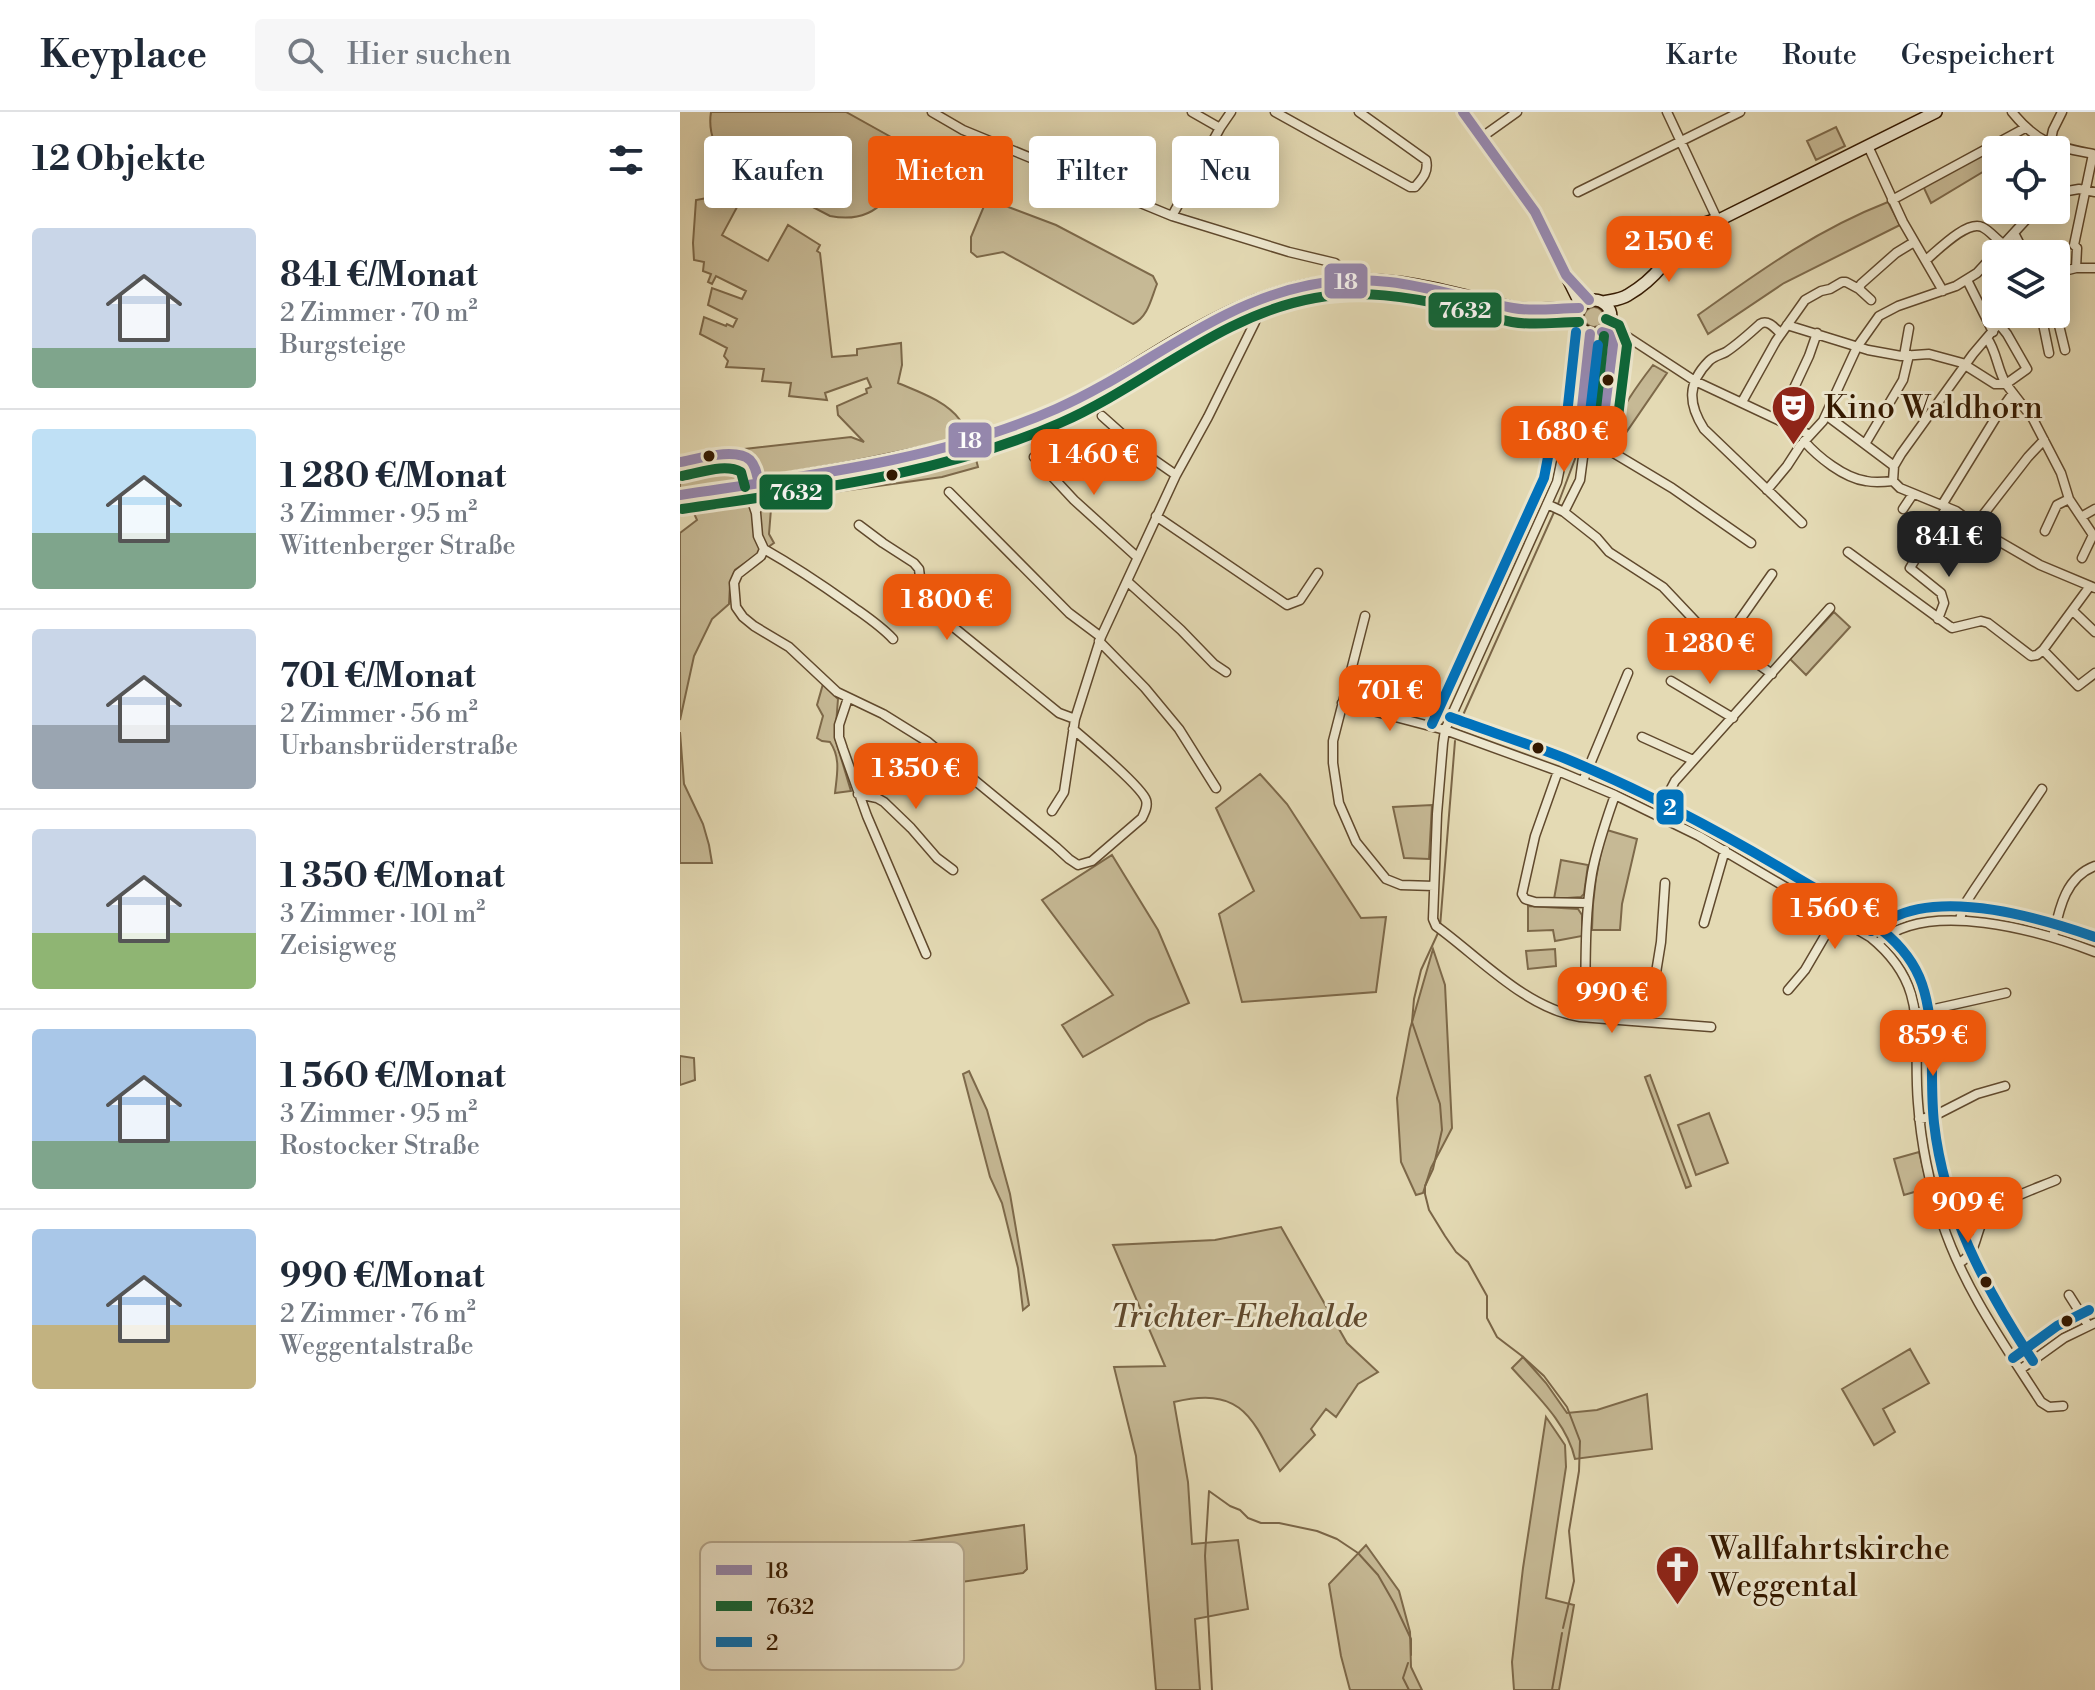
<!DOCTYPE html>
<html lang="de">
<head>
<meta charset="utf-8">
<style>
  :root { --surface:#fff; --page:#f6f6f7; --text:#1f2937; --muted:#747a83; --line:#e0e1e3; --accent:#ea580c }
  body { margin:0; font-family:"Libre Bodoni",serif; background:var(--page); color:var(--text); height:100vh; display:flex; flex-direction:column; font-size:30px; white-space:nowrap }
  * { box-sizing:border-box; margin:0 }
  p { font-size:26px; color:var(--muted) }
  .icon { flex:none; width:44px; height:44px; fill:none; stroke:currentColor; stroke-width:2; stroke-linecap:round; stroke-linejoin:round }
  .map { position:relative; flex:1; overflow:hidden }
  .details { display:flex; flex-direction:column; background:var(--surface); width:680px }
  .details>* { flex:none }
  .banner { position:absolute; left:24px; top:24px; width:760px; height:72px; display:flex; gap:16px }
  .fabs { position:absolute; left:1302px; top:24px; display:grid; gap:16px }
  .fabs a { display:grid; place-items:center; width:88px; height:88px; border-radius:8px; background:var(--surface); box-shadow:0 4px 20px #0003; font-size:40px }
  .price { position:absolute; translate:-50% -68px; padding:0 18px; border-radius:16px; background:var(--accent); color:#fff; font-size:26px; line-height:52px; filter:drop-shadow(0 2px 4px #0008) }
  .price::after { content:''; position:absolute; left:50%; top:48px; width:24px; height:18px; margin-left:-12px; background:inherit; clip-path:polygon(0 0,100% 0,50% 100%) }
  .price.active { background:#222; color:#fff }
  ul { padding:0; list-style:none }
  li { display:flex; align-items:center; gap:24px; height:200px; padding:0 32px }
  li+li { border-top:2px solid var(--line) }
  li span { display:grid; place-items:center; flex:none; width:224px; height:160px; border-radius:8px; color:#555 }
  li>.icon { margin-inline-start:auto }
  span .icon { width:96px; height:96px; fill:#fffc; stroke-width:1 }
  li b { font-size:34px }
  h2 { display:flex; justify-content:space-between; align-items:center; height:96px; padding:0 32px; font-size:34px }
  .tag { padding:0 28px; border-radius:8px; background:var(--surface); box-shadow:0 4px 20px #0003; font-size:28px; line-height:72px }
  .tag.active { background:var(--accent); color:#fff }
  header { display:flex; align-items:center; gap:48px; box-sizing:border-box; height:112px; padding:0 40px; background:var(--surface); border-bottom:2px solid var(--line) }
  header strong { font-size:38px }
  nav { display:flex; gap:44px; margin-inline-start:auto; font-size:28px }
  .search { width:560px; height:72px; background:var(--page); display:flex; align-items:center; gap:20px; box-sizing:border-box; padding:0 28px; border-radius:8px; color:var(--muted); font-size:30px }
  main { display:flex; flex:1; min-height:0 }
  .map>svg:first-child { display:block }
</style>
</head>
<body>
<header>
<strong>Keyplace</strong>
<div class="search"><svg class="icon" aria-label="search" viewBox="0 0 24 24"><circle cx="10" cy="10" r="6"/><path d="M15 15l6 6"/></svg>Hier suchen</div>
<nav><a>Karte</a><a>Route</a><a>Gespeichert</a></nav>
</header>
<main>
<section class="details">
<h2>12 Objekte<svg class="icon" aria-label="filters" viewBox="0 0 24 24"><path d="M4 7h16M4 17h16"/><circle cx="9" cy="7" r="2"/><circle cx="15" cy="17" r="2"/></svg></h2>
<ul>
<li><span style="background:linear-gradient(#c9d6e8 75%,#7fa58c 0)"><svg class="icon" aria-label="home" viewBox="0 0 24 24"><path d="M3 11l9-7 9 7M6 9v11h12V9"/></svg></span><div><b>841 €/Monat</b><p>2 Zimmer · 70 m²</p><p>Burgsteige</p></div></li>
<li><span style="background:linear-gradient(#bfe0f5 65%,#7fa58c 0)"><svg class="icon" aria-label="home" viewBox="0 0 24 24"><path d="M3 11l9-7 9 7M6 9v11h12V9"/></svg></span><div><b>1 280 €/Monat</b><p>3 Zimmer · 95 m²</p><p>Wittenberger Straße</p></div></li>
<li><span style="background:linear-gradient(#c9d6e8 60%,#9aa5b1 0)"><svg class="icon" aria-label="home" viewBox="0 0 24 24"><path d="M3 11l9-7 9 7M6 9v11h12V9"/></svg></span><div><b>701 €/Monat</b><p>2 Zimmer · 56 m²</p><p>Urbansbrüderstraße</p></div></li>
<li><span style="background:linear-gradient(#c9d6e8 65%,#8fb573 0)"><svg class="icon" aria-label="home" viewBox="0 0 24 24"><path d="M3 11l9-7 9 7M6 9v11h12V9"/></svg></span><div><b>1 350 €/Monat</b><p>3 Zimmer · 101 m²</p><p>Zeisigweg</p></div></li>
<li><span style="background:linear-gradient(#a9c7e8 70%,#7fa58c 0)"><svg class="icon" aria-label="home" viewBox="0 0 24 24"><path d="M3 11l9-7 9 7M6 9v11h12V9"/></svg></span><div><b>1 560 €/Monat</b><p>3 Zimmer · 95 m²</p><p>Rostocker Straße</p></div></li>
<li><span style="background:linear-gradient(#a9c7e8 60%,#c2b280 0)"><svg class="icon" aria-label="home" viewBox="0 0 24 24"><path d="M3 11l9-7 9 7M6 9v11h12V9"/></svg></span><div><b>990 €/Monat</b><p>2 Zimmer · 76 m²</p><p>Weggentalstraße</p></div></li>
</ul>
</section>
<div class="map">
<svg width="1415" height="1578" viewBox="0 0 1415 1578">
  <rect width="100%" height="100%" fill="#e4dab4"/>
  <filter id="stains"><feTurbulence type="fractalNoise" baseFrequency=".0025" numOctaves="4"/><feColorMatrix values="0 0 0 0 .2 0 0 0 0 .09 0 0 0 0 .02 0 0 0 .5 -.17"/></filter>
  <radialGradient id="worn" r=".72"><stop offset=".6" stop-color="#630" stop-opacity="0"/><stop offset="1" stop-color="#630" stop-opacity=".3"/></radialGradient>
  <path fill="#c6b995" stroke="#7d694a" stroke-width="2" d="M31,0H166L220,30L214,39C216,51 217,67 213,79C212,81 206,87 204,89C190,105 171,108 150,104L46,50C34,35 28,19 31,0Z
    M1156,15L1165,34L1136,48L1127,29Z
    M1335,30L1355,38H1316V52L1251,91L1243,74L1315,34Z
    M41,76L60,81L63,84L42,123L88,149L108,113L140,133L137,139L140,141L152,245L177,243V237L221,231L222,253L218,271C239,280 266,289 280,308L278,313L288,316L298,355L262,365L106,387L91,397L89,422L94,431L55,458L50,474L49,492L32,507L14,544L0,608V421L17,408L8,388L0,389V351L17,356L55,350L56,338L171,325L184,330L158,303L157,294L187,281L186,277L191,275L187,266L145,281L147,288L109,284L111,271L82,269L84,257L46,255L48,249L44,244L47,236L20,222L24,205L46,214L47,212L53,215L57,207L28,193L32,176L62,187L66,179L36,164L32,172L28,170L31,162L23,159L24,150L14,148L13,131L16,88L27,86Z
    M307,87L376,113L473,164L477,172C471,187 468,205 453,212L323,140L297,145L291,140V125Z
    M1208,90L1220,113L1104,171L1028,222L1018,203C1080,159 1136,118 1208,90Z
    M904 205a10 10 0 1 1 20 0a10 10 0 1 1-20 0Z
    M973,253L987,261L941,328L931,321C942,295 956,275 973,253Z
    M1154,500L1170,515L1126,563L1110,547Z
    M143,572L158,587L155,626L171,679L155,681C157,662 161,646 150,630L142,629L137,626L143,604L137,593Z
    M0,620L4,672L23,712L29,733L32,751H0Z
    M580,662L607,692L681,806L706,805L696,880L562,890L539,802L574,779L536,696Z
    M752,693L749,747L724,746L713,695Z
    M927,718L957,727L942,792L940,818H912C912,783 917,751 927,718Z
    M432,743L478,818L509,891L469,908L403,945L382,913L433,883L362,788Z
    M881,748L908,753L904,782L901,785L874,787Z
    M848,794L898,797L902,803V824L875,829L873,818L848,819Z
    M753,837L765,873L772,1016L751,1056L743,1081L736,1083L721,1050L717,986L730,917Z
    M875,837L876,854L848,857L846,839Z
    M0,944L14,946L15,968L0,973Z
    M289,959L307,998L330,1082L349,1193L343,1198L338,1156L322,1091L310,1065L283,962Z
    M970,963L1011,1074L1006,1076L965,965Z
    M1029,1001L1048,1051L1016,1063L998,1013Z
    M1239,1040L1248,1076L1224,1083L1214,1047Z
    M601,1115L667,1231L698,1260L678,1272L656,1305L646,1297L631,1317L635,1323L600,1359C572,1305 562,1274 494,1290L508,1370L512,1432L558,1428L568,1497L515,1507L520,1578H476L456,1344L434,1255L485,1254L433,1133L535,1128Z
    M1230,1237L1249,1271L1203,1297L1215,1320L1194,1333L1162,1277Z
    M843,1245L866,1271L887,1301L917,1298L967,1282L972,1337L895,1347C887,1311 856,1283 832,1256Z
    M866,1305L885,1333L886,1355L866,1486L894,1493L879,1578H834L832,1550L843,1456Z
    M344,1413L347,1457L343,1461L172,1486L167,1480L166,1439Z
    M686,1433L719,1479L730,1520L731,1555L742,1578H670L661,1544L649,1472Z"/>
  <g fill="none" stroke-linecap="round" stroke-linejoin="round">
    <path stroke="#7a6547" stroke-width="2" d="M878,392L895,347L897,334
      M779,612L875,398
      M760,815L775,629
      M758,821L741,858L734,887L732,910L760,992L762,1018L753,1057L745,1074V1082L749,1098L765,1124L776,1140L788,1150L807,1184V1206L817,1225L842,1244L864,1264L887,1295L900,1329L899,1359L889,1419L894,1469L883,1516
      M728,1551L723,1566L729,1578
      M532,1578L525,1444L529,1379L550,1394L560,1398L568,1406L581,1411H599L637,1419L657,1427L678,1441L698,1463L714,1491L731,1527V1543
      M872,1578L882,1521"/>
    <defs>
      <path id="street" d="M252,0L283,18L492,104L609,140L655,151L661,157L668,168
        M512,0L540,16
        M595,0L730,75H735C742,67 749,60 746,48L679,0
        M987,0L1038,109
        M1332,0C1358,32 1374,34 1413,42L1394,133L1397,136L1396,156
        M802,25L837,0
        M1188,34L1223,110L1263,179
        M1369,37L1373,18L1382,0
        M898,80L1060,0
        M1376,81L1399,77L1415,80
        M1212,88L1345,16
        M492,104L540,16L551,0
        M1334,121L1345,142
        M1246,148C1258,138 1287,108 1302,115C1309,118 1316,127 1323,132
        M1376,161L1396,156H1415
        M1287,168L1313,220
        M1191,188L1179,177L1181,172L1216,141L1234,130
        M1376,201L1385,238
        M1361,202L1369,241
        M931,210L934,216L1015,269L1130,323
        M1107,213L1188,238L1221,244L1249,242L1286,252
        M900,215L896,232L887,322L877,370L765,618L763,631L757,702L753,807L756,814C799,845 845,896 900,905L1031,915
        M1101,222C1095,216 1088,207 1080,212C1069,222 1058,232 1046,240C1040,243 1034,244 1029,249C1007,271 1008,292 1024,317L1122,411
        M1307,226C1317,240 1317,257 1326,272L1347,257L1327,222L1319,212
        M898,234L910,222
        M1224,244L1229,216
        M1285,253L1315,272H1326L1353,307L1381,361L1389,387L1413,423L1402,446
        M1062,290L1096,229L1125,188L1141,179L1150,177L1162,170H1166L1179,177
        M1146,303L1214,354
        M422,304L460,338L496,363
        M1099,308L1129,244L1137,221
        M887,322C902,333 909,326 922,334L992,376L1071,431
        M1124,329C1138,345 1164,366 1186,369C1195,371 1204,370 1213,369L1220,376L1276,399L1315,427L1360,453L1415,476
        M1185,332L1223,268L1229,243
        M354,345L394,388L457,445
        M1213,369L1214,354L1221,342L1293,242L1327,202
        M67,374L76,401L78,424L84,437L81,444L58,462L54,471L56,495L63,505L74,514L109,535L157,580L203,602L248,630L376,735L389,747L398,753L412,749L462,706C465,700 468,694 466,688C462,675 406,628 393,617
        M1087,378L1107,354L1120,334L1143,309L1177,235L1199,204L1218,194L1276,174L1297,161L1355,98
        M269,380L389,501L421,525
        M867,392L884,400L917,426L929,440L983,475L1018,512L1045,529L1092,562
        M1262,393L1318,302L1333,281
        M77,397L79,372
        M1223,397L1233,382
        M884,400L900,368L905,330
        M476,404L607,493L620,488L638,461
        M1401,405L1415,397
        M1296,412L1348,345L1364,328
        M179,413L203,431L234,451L239,457L240,465L231,478L234,483L379,601L395,607
        M1365,419L1377,393L1389,387
        M84,437C114,454 141,472 169,492C184,503 200,513 213,527
        M1168,440L1272,516L1301,509L1308,511L1351,544L1357,543L1363,538L1410,474
        M448,470L501,518L534,552L546,560
        M1393,499L1415,520
        M685,504L653,629V651L659,691L676,730L706,767L721,773L754,774
        M1258,507L1264,491L1261,481L1230,456L1267,395
        M419,529L465,576L499,617L536,676
        M1045,529L1092,462
        M1363,538L1398,574L1415,561
        M991,569L1053,606
        M168,586L159,613V625L163,637L187,704L246,842
        M662,591L765,618L878,659L935,683L1019,724L1190,825C1252,875 1232,923 1238,991C1241,1032 1249,1071 1262,1110C1283,1175 1325,1234 1361,1290L1369,1295L1383,1294
        M962,625L1013,648
        M878,659L855,724L842,782L845,787L855,790L908,791
        M903,669L948,561
        M178,682L197,686L204,690L231,716L257,746L273,758
        M372,699L384,680L395,607L421,525L496,363L528,305L575,210L580,196V186
        M977,703L995,669L1150,496
        M1280,808L1283,795L1294,778L1362,677
        M1024,811L1045,738
        M1373,825C1379,798 1385,765 1415,754
        M1198,831C1247,786 1360,819 1415,840
        M1108,878L1125,858L1156,805
        M1236,901L1326,881
        M905,905C906,857 904,808 912,761C917,734 926,709 935,683
        M968,910L981,830L985,771
        M1239,1007L1252,1005L1297,982L1325,974
        M1279,1151C1299,1141 1294,1118 1307,1102C1316,1090 1360,1075 1376,1068
        M1389,1183L1408,1213
        M1341,1257L1384,1226L1415,1211"/>
      <path id="secondary" d="M783,0L855,100L901,193
        M897 205a17 17 0 1 1 34 0a17 17 0 1 1-34 0Z
        M923,190C932,188 940,188 948,183C960,176 973,165 982,154C999,135 1013,109 1041,107L1256,0
        M0,383C74,372 148,361 221,345C255,338 288,331 321,319C347,310 385,295 410,281C492,233 568,173 668,168C725,165 780,183 834,196C856,199 877,195 899,196"/>
    </defs>
    <use href="#street" stroke="#60492d" stroke-width="11"/>
    <use href="#secondary" stroke="#341900" stroke-width="14"/>
    <use href="#street" stroke="#ede7ce" stroke-width="8"/>
    <use href="#secondary" stroke="#ede7ce" stroke-width="11"/>
    <defs>
      <path id="bus-1" d="M783,0L855,100L886,163L909,188
        M899,323L920,322L922,318L933,233L929,222L922,220
        M899,323L910,222
        M0,350C17,347 56,335 70,348C76,354 77,364 79,372
        M0,383C126,364 258,349 376,297C463,259 534,192 630,173C706,158 761,182 833,196C854,200 877,196 899,196"/>
      <path id="bus-2" d="M913,325L924,224
        M900,337C917,336 928,340 936,321L947,233L939,213L926,207
        M2,364C20,361 45,351 61,360L65,375
        M2,397C129,378 261,363 380,311C467,273 539,203 635,186C682,178 727,184 773,195C793,200 812,206 832,210C854,214 877,210 899,210"/>
      <path id="bus-3" d="M887,308L909,309L918,233
        M885,321L896,220
        M770,605C808,619 846,631 884,646C967,680 1045,722 1121,768C1166,795 1224,819 1242,872C1257,916 1249,966 1254,1011C1264,1100 1305,1176 1353,1249
        M752,612L864,366L873,319
        M1191,819C1197,815 1204,809 1212,806C1267,778 1360,806 1415,825
        M1333,1246L1377,1214L1409,1198"/>
    </defs>
    <use href="#bus-1" stroke="#ede7ce" stroke-width="16"/>
    <use href="#bus-2" stroke="#ede7ce" stroke-width="16"/>
    <use href="#bus-3" stroke="#ede7ce" stroke-width="16"/>
    <use href="#bus-1" stroke="#9588ae" stroke-width="10"/>
    <use href="#bus-2" stroke="#0c6638" stroke-width="10"/>
    <use href="#bus-3" stroke="#0072bc" stroke-width="10"/>
  </g>
  <defs>
    <symbol id="theatre-pin" viewBox="-11 -11 22 30"><path d="M0 17L-7.5 6A9.5 9.5 0 1 1 7.5 6Z" fill="#8f2418" stroke="#ede7ce"/><path d="M-5-5.5Q0-4 5-5.5V0Q5 5 0 6Q-5 5-5 0ZM-3.3-2.5H-1v1.5H-3.3ZM1-2.5H3.3v1.5H1ZM-2.8 1Q0 5.5 2.8 1Z" fill="#fff"/></symbol>
    <symbol id="church-pin" viewBox="-11 -11 22 30"><path d="M0 17L-7.5 6A9.5 9.5 0 1 1 7.5 6Z" fill="#8f2418" stroke="#ede7ce"/><path d="M-1.2-6h2.4v3.5h3.3v2.4h-3.3V6h-2.4V-.1h-3.3v-2.4h3.3Z" fill="#fff"/></symbol>
  </defs>
  <g fill-rule="evenodd">
    <use href="#theatre-pin" x="1088" y="270" width="51" height="69"/>
    <use href="#church-pin" x="972" y="1430" width="51" height="69"/>
  </g>
  <g fill="#341900" stroke="#ede7ce" stroke-width="3">
    <circle cx="928" cy="268" r="7"/>
    <circle cx="29" cy="344" r="7"/>
    <circle cx="212" cy="363" r="7"/>
    <circle cx="858" cy="636" r="7"/>
    <circle cx="1306" cy="1170" r="7"/>
    <circle cx="1387" cy="1209" r="7"/>
  </g>
  <g text-anchor="middle" dominant-baseline="central" stroke-width="6" stroke-linejoin="round" paint-order="stroke">
    <g font-size="32" fill="#341900" stroke="#ede7ce" text-anchor="start">
      <text x="1144" y="296">Kino Waldhorn</text>
      <text x="1029" y="1437">Wallfahrtskirche<tspan x="1029" dy="37">Weggental</tspan></text>
    </g>
    <g font-size="32" font-style="italic" fill="#60492d" stroke="#ede7ce">
      <text x="559" y="1205">Trichter-Ehehalde</text>
    </g>
  </g>
  <rect x="20" y="1430" width="264" height="128" rx="12" fill="#ede7ce" stroke="#b6a990" stroke-width="2"/>
  <rect x="36" y="1453" width="36" height="10" fill="#9588ae"/>
  <rect x="36" y="1489" width="36" height="10" fill="#0c6638"/>
  <rect x="36" y="1525" width="36" height="10" fill="#0072bc"/>
  <g font-size="22" fill="#341900">
    <text x="86" y="1466">18</text>
    <text x="86" y="1502">7632</text>
    <text x="86" y="1538">2</text>
  </g>
  <g stroke="#ede7ce" stroke-width="3">
    <rect x="643" y="150" width="46" height="38" rx="8" fill="#9588ae"/>
    <rect x="747" y="179" width="76" height="38" rx="8" fill="#0c6638"/>
    <rect x="267" y="309" width="46" height="38" rx="8" fill="#9588ae"/>
    <rect x="78" y="361" width="76" height="38" rx="8" fill="#0c6638"/>
    <rect x="975" y="676" width="30" height="38" rx="8" fill="#0072bc"/>
  </g>
  <g font-size="22" text-anchor="middle" font-weight="bold" fill="#fff">
    <text x="666" y="177">18</text>
    <text x="785" y="206">7632</text>
    <text x="290" y="336">18</text>
    <text x="116" y="388">7632</text>
    <text x="990" y="703">2</text>
  </g>
  <rect width="100%" height="100%" filter="url(#stains)"/>
  <rect width="100%" height="100%" fill="url(#worn)"/>
</svg>
<div class="fabs">
<a><svg class="icon" aria-label="locate" viewBox="0 0 24 24"><circle cx="12" cy="12" r="6"/><path d="M12 2v4M12 18v4M2 12h4M18 12h4"/></svg></a>
<a><svg class="icon" aria-label="layers" viewBox="0 0 24 24"><path d="M12 4l9 5-9 5-9-5zM3 14l9 5 9-5"/></svg></a>
</div>
<b class="price" style="left:989px;top:172px">2 150 €</b>
<b class="price" style="left:884px;top:362px">1 680 €</b>
<b class="price" style="left:414px;top:385px">1 460 €</b>
<b class="price active" style="left:1269px;top:467px">841 €</b>
<b class="price" style="left:267px;top:530px">1 800 €</b>
<b class="price" style="left:1030px;top:574px">1 280 €</b>
<b class="price" style="left:710px;top:621px">701 €</b>
<b class="price" style="left:236px;top:699px">1 350 €</b>
<b class="price" style="left:1155px;top:839px">1 560 €</b>
<b class="price" style="left:932px;top:923px">990 €</b>
<b class="price" style="left:1253px;top:966px">859 €</b>
<b class="price" style="left:1288px;top:1133px">909 €</b>
<div class="banner">
<a class="tag">Kaufen</a>
<a class="tag active">Mieten</a>
<a class="tag">Filter</a>
<a class="tag">Neu</a>
</div>
</div>
</main>
</body>
</html>
